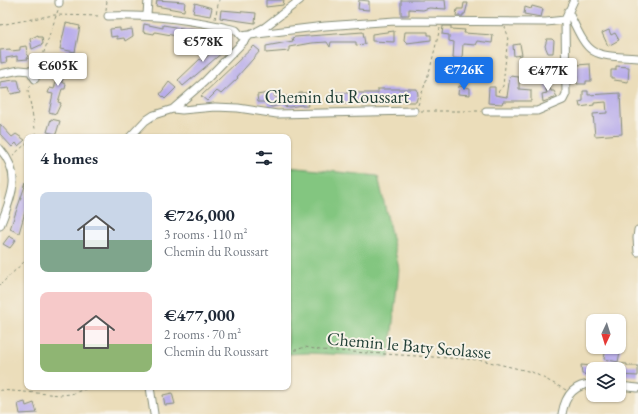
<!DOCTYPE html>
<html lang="en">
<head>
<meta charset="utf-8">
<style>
  :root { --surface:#fff; --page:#f6f6f7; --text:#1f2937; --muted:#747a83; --accent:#1a73e8 }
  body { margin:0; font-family:"EB Garamond",serif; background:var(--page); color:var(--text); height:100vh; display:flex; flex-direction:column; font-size:15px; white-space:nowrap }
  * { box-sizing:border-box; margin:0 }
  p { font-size:13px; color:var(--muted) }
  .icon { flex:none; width:22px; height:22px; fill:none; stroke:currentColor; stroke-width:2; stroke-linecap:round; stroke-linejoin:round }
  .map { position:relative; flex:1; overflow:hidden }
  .sheet { position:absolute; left:24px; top:134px; width:267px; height:256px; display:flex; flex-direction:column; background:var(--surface); border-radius:8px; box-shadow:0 1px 3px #0004 }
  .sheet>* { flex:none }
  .needle { width:26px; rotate:184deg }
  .tools { position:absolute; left:586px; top:314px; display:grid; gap:8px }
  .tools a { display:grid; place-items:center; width:40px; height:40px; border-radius:8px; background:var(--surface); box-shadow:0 1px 3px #0004; font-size:20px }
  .price { position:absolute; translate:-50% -34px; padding:0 9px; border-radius:4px; background:#fff; color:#222; font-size:13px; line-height:26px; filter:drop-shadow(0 1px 2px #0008) }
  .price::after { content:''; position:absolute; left:50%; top:24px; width:12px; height:9px; margin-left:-6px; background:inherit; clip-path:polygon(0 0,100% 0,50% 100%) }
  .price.selected { background:var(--accent); color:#fff }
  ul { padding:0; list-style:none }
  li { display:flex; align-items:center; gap:12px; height:100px; padding:0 16px }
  li span { display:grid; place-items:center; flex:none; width:112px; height:80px; border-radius:8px; color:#555 }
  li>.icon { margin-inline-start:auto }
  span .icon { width:48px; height:48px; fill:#fffc; stroke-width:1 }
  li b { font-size:17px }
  h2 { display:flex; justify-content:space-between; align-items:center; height:48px; padding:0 16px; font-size:17px }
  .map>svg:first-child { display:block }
</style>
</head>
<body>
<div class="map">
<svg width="638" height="414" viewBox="0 0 638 414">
  <rect width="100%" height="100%" fill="#f7f3e8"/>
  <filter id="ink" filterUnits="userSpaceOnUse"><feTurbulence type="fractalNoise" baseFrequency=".025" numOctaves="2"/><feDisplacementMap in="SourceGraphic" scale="8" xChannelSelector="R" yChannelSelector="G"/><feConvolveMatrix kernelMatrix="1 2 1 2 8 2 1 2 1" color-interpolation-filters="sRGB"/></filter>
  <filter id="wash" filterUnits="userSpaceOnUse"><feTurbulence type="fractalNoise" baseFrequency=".012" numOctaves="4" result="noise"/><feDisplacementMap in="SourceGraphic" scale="16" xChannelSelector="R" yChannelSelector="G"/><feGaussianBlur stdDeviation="0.9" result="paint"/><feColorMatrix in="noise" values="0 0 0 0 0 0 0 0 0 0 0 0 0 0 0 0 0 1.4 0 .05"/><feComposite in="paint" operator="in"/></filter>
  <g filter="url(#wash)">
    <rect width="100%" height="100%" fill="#ebddba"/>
    <path fill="#83c680" stroke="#51825a" d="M288,167L378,176L399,269L389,357L308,353L288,354Z"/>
    <g id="blocks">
      <path fill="#b8aceb" d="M157,0L185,2L184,11L156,6Z
        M266,0H284L283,5L266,7Z
        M359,0L369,1V10L358,9Z
        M401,0H445L446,9L429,8L423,10L409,9V15H401Z
        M195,3L212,8L210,16L193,13Z
        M464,3H468L465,14H463V16H456L457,9H463Z
        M532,6L543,9L541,17L524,14L525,7L531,9Z
        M221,10L256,13L255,23L220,18Z
        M66,23L80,26L75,52L60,49Z
        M144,24L163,28V25L200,31L198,40L155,32L154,34L143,32Z
        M443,26H451V29L465,30L464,33L493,35L492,43L477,41L475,45L463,44L462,59L453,58L454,42L449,41V35L442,34Z
        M120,28V31L132,29L133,36L125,41L124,38L117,39V36L111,37L110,29Z
        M609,30L611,35L615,33L619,40L608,46L602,33Z
        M394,31V42L372,41V34Z
        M363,32L365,44L356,45V42H331L330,47L327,42L311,43L289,47V51L266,53V46L293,41L292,38L295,37Z
        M405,32H428V35H431V40L407,43L404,40Z
        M38,35V37H42L43,44L32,49L30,39Z
        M547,39H552L554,41L553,53H548L545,46Z
        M224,40L230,46L183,86L178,80L200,59L202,61Z
        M520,44L522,55L514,56L513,45Z
        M26,46L28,59L17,60V56L6,58L7,62L1,63L0,50L10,49L11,51L20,50V47Z
        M254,46L260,51L237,77L238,78L221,94L217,91L207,101L201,96Z
        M58,60L66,62L62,82L66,84L65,89H62L58,102L61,103L56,114L49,112L53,94L48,93L50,88L54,89L58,75L54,73Z
        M590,64L591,81H586V84H577V65Z
        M616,66L629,67L628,82L614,80L615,78H611V70H616Z
        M510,76L519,77V89L531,90V101H503L502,104L488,103L489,87H495V95L507,97Z
        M547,79L551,91H554L557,97L543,102L542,94L547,93L543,80Z
        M14,80H18L21,92L11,94L9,88L0,89V82Z
        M169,82L176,88L165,99L160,94Z
        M459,86L470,88V95L458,94Z
        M378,89H417L418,95L416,102H393V100H384V103H378V102L351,101V104H346V103H332L331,99V93H378Z
        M583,91H588V95L620,93L622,134L595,136L593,114L607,113L606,102L594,103V105L580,107L579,102L583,101Z
        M274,92L275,97L287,96V99L299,98V93H309V101H307L308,106H302V105L289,107L284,106V104L272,107L268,105V102H258L257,95Z
        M51,119L60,121L56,134L47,132Z
        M0,124L12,137L16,134L25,140L18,146L16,143L12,147L0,134Z
        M26,183L27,205L19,233L10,229Z
        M9,236L16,240L10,248L3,244Z
        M606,347H621L618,362L604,359Z
        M616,363L627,364V366H638V376L619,375Z
        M581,365L593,366V375L582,374Z
        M172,393L175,404L165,405L163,395Z
        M25,402L26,406L34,403L37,413L20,414L18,404Z"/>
    </g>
  </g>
  <g filter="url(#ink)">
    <use href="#blocks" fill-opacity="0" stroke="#858d77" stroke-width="1"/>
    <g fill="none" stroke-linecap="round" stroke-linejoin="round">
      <defs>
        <path id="minor" d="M59,3V0
          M568,11C590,56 587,55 638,58
          M147,15L148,0
          M108,16C154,15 191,19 236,30L241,36L325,26L395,21L546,22L565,20
          M0,74L20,70L30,71L35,79
          M173,109L182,110L215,107L238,108L277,114L414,111
          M486,111H537L563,100L566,94L565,20L574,0
          M130,137L145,121L154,115L173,109L204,82L250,35L265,27L300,0
          M0,149C23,175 11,197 0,226
          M638,230L637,238L638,252
          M619,386L638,388
          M150,387L154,414
          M562,414C565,396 574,384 593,384"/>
      </defs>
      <use href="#minor" stroke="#858d77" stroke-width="9"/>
      <path stroke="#858d77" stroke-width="1" stroke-dasharray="3 3" stroke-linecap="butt" d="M106,10L107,0
        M215,19L219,0
        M0,25L54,15L101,16
        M38,70L58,10
        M31,85L28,90L36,134L34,137
        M498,92L503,86L508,36L505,27
        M418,105L430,69L440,28
        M421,111H479
        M12,156L27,143
        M0,285L27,259
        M288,350H296L305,347L320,350L481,360L532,372L566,390
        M0,390L61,395L71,394L91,387"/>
      <use href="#minor" stroke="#fff" stroke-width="7"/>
    </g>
  </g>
  <g text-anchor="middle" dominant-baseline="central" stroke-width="4" stroke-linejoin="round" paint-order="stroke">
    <g font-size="18" fill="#1f3d34" stroke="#f7f3e8">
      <text x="337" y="96">Chemin du Roussart</text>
      <text transform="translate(409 345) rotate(5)">Chemin le Baty Scolasse</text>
    </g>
  </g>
</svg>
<div class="tools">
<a><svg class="needle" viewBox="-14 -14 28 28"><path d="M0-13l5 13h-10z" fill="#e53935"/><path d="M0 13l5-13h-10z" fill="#747a83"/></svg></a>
<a><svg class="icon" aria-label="layers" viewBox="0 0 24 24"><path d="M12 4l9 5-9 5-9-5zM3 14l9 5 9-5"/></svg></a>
</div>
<b class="price" style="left:203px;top:63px">€578K</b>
<b class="price" style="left:58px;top:87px">€605K</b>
<b class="price selected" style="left:464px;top:91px">€726K</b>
<b class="price" style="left:548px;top:92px">€477K</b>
<section class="sheet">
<h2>4 homes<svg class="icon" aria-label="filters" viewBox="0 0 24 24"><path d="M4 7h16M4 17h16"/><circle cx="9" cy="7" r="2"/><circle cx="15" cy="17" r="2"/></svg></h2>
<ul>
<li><span style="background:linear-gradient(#c9d6e8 60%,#7fa58c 0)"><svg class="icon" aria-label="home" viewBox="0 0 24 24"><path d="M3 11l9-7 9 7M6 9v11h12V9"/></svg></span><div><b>€726,000</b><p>3 rooms · 110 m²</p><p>Chemin du Roussart</p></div></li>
<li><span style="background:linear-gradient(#f6c9c9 65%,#8fb573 0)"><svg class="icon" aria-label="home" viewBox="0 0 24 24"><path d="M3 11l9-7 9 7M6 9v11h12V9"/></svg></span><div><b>€477,000</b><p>2 rooms · 70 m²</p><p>Chemin du Roussart</p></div></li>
</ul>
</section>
</div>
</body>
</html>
